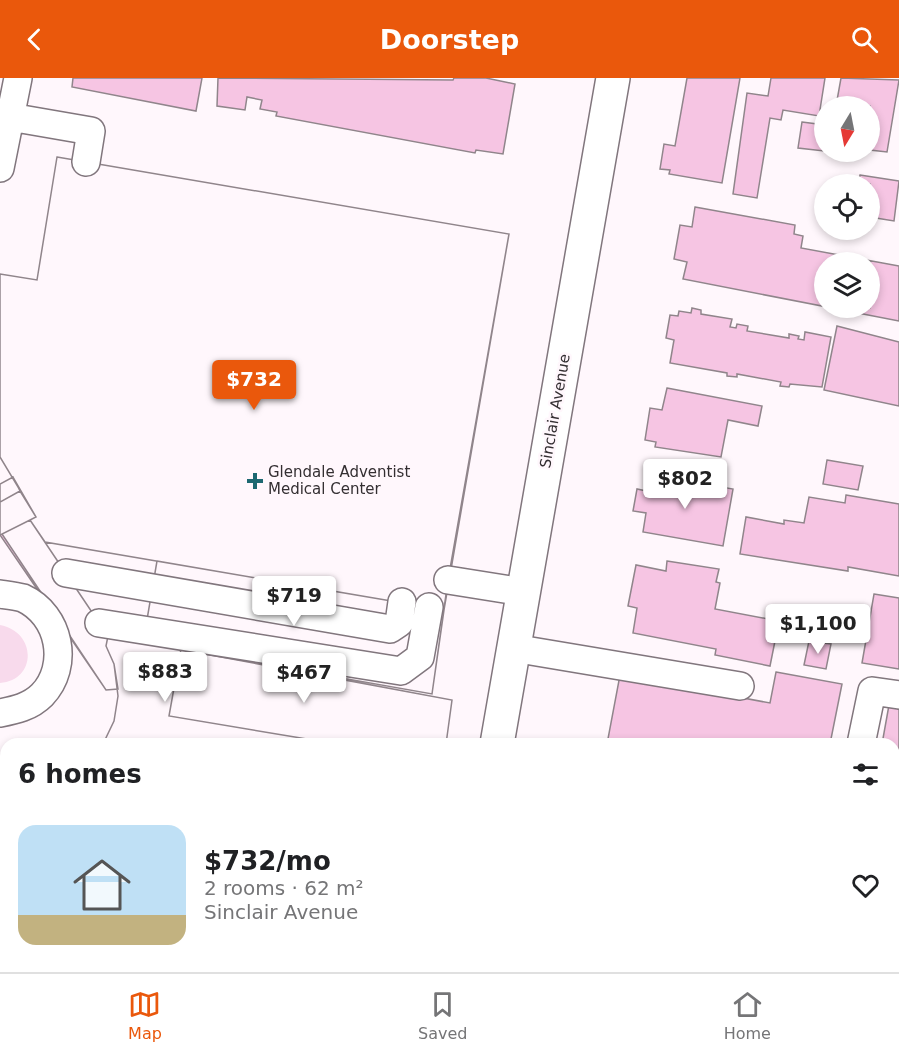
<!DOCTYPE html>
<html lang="en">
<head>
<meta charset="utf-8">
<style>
  :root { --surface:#fff; --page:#f6f6f6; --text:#202124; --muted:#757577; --line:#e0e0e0; --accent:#ea580c }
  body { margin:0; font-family:"DejaVu Sans",sans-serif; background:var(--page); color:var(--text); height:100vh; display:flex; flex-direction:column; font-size:22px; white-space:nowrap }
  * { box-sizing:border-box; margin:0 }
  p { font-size:20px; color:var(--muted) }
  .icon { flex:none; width:33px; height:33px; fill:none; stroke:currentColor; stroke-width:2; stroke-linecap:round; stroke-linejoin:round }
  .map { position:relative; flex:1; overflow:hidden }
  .drawer { position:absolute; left:0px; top:660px; width:900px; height:234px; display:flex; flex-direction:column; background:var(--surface); border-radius:18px 18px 0 0; box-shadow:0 3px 9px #0003 }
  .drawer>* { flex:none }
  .needle { width:39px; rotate:190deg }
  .tools { position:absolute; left:814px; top:18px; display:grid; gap:12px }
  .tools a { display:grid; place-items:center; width:66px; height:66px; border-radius:50%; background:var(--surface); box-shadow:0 3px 9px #0003; font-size:30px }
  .price { position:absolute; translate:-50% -51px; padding:0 14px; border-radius:6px; background:#fff; color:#222; font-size:20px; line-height:39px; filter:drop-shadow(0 2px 3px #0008) }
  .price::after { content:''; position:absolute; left:50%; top:36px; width:18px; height:14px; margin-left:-9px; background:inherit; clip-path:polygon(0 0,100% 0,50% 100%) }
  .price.on { background:var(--accent); color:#fff }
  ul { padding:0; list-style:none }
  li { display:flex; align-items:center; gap:18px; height:150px; padding:0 18px }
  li+li { border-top:2px solid var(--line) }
  li span { display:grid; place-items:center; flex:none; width:168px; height:120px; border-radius:18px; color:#555 }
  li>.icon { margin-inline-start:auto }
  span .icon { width:72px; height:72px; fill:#fffc; stroke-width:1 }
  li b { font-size:26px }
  h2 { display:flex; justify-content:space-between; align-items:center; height:72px; padding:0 18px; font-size:26px }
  header { display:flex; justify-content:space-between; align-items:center; height:78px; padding:0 18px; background:var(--accent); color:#fff; font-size:27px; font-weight:800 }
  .tab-bar { display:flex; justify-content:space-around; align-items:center; height:84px; border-top:2px solid var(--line); background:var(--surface); font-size:16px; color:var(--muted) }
  .tab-bar a { display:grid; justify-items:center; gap:3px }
  .tab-bar .on { color:var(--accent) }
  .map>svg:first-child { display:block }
</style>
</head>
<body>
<header><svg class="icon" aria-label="back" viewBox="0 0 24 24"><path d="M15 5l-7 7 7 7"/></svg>Doorstep<svg class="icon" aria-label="search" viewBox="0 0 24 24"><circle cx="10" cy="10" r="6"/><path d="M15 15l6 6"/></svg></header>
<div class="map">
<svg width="899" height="894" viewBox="0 0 899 894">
  <rect width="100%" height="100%" fill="#fff7fc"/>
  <path fill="#f8daec" d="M0,547C37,554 37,602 0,605Z
    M0,716L6,717V888H162L174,894H0Z
    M189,888H265L267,889L238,894H186Z"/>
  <path fill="#f6c5e3" stroke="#90858b" stroke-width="1.5" fill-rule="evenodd" d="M73,0H202L196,33L72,9Z
    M218,0L453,2L454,0H486L515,6L503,76L476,72L475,75L276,38L277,34L260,31L262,22L247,19L245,32L217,28Z
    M687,0H740L722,105L669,96L670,92L660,91L664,66L675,68Z
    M771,0H825L819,38L783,32L781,42L770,40L757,120L733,116L747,15L768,18Z
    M841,0L899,2L887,74L870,72V28H836Z
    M802,44L825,47L824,73L798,70Z
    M57,79L509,156L448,502L432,616L143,565L157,483L45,464L30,442L36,439L0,379V196L37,202Z
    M57,79L509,156L444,532L45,464L30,442L36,439L0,379V196L37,202Z
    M860,97L899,103L894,143L870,139V106H858Z
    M695,129L795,147L794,156L803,158L801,170L899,188V243L683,201L687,184L674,181L680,147L692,149ZM825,184H870V230H825Z
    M692,230L701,232V236L732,241L730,249L736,250L737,246L748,248L747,253L789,260V256L799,258L798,261L804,262L805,254L831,259L822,309L790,306L789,309L780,308L781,304L737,296V299L727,298V295L670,285L674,262L666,260L670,237L678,238L679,233L691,235Z
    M837,248L899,264V328L824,312Z
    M667,310L762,328L758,348L728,342L721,379L655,369L656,364L645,362L650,330L662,332Z
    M827,382L863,388L858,412L823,406Z
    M654,397L733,411L723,468L643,454L646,435L633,433L637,411L651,414Z
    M13,399L36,439L30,442L108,558L106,568L114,586L118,611L106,612L0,457V406Z
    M13,399L20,413L0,424V406Z
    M20,413L36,439L0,457V424Z
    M846,417L899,426V498L848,489V493L740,476L746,439L784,446V442L804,445L809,419L845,425Z
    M30,442L108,558L106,568L114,586L118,611L106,612L2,456Z
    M157,483L444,532L432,616L143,565Z
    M667,483L719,491L716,504L720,505L715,531L779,543L770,588L715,577L716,571L633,555L637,530L628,528L636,487L666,493Z
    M874,516L899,520V591L862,585Z
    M108,558L452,622L446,666H103L114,643L118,618L114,586L106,568Z
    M108,558L181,571L169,638L337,666H103L114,643L118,618L114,586L106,568Z
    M809,563L831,566L826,591L804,587Z
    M181,571L452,622L446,666H337L169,638Z
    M776,594L842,606L830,666H607L620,597L770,625Z
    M889,627L899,629V786L896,804L894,666H882Z"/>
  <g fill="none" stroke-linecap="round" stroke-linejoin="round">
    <defs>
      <path id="service" d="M10,39L91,53L86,84
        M0,90L18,0
        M66,495L390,551L399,545L402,524
        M448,502L523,514
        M0,516C7,517 16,518 23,520C60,537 70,588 42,617C30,629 15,632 0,635
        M99,545L401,593L420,579L429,529
        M513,570L740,608
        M861,666L872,613L899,617
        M831,888V894"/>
      <path id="minor" d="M497,666L613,0
        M469,888L470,894"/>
    </defs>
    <use href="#service" stroke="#81767d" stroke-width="30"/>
    <use href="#minor" stroke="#81767d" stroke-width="36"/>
    <path stroke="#b8b1b5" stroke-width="4" stroke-dasharray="6 3" stroke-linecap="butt" d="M269,888L271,894"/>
    <use href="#service" stroke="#fff" stroke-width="27"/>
    <use href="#minor" stroke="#fff" stroke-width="33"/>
  </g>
  <path fill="#1d6871" stroke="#fff7fc" stroke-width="2" d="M252 394h6v6h6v6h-6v6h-6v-6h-6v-6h6z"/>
  <g text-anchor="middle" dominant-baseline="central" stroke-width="5" stroke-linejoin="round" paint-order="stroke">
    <g font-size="15" fill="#342f32" stroke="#fff7fc">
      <text transform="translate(555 333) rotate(-80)">Sinclair Avenue</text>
    </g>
    <g font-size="15" fill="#342f32" stroke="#fff7fc" text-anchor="start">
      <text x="268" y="394">Glendale Adventist<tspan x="268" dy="17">Medical Center</tspan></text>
    </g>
  </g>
</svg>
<div class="tools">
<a><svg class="needle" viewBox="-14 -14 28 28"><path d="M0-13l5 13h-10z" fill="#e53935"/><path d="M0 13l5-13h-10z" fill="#757577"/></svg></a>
<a><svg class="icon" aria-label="locate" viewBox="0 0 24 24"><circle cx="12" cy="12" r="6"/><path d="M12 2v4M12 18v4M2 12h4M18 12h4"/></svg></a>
<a><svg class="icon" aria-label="layers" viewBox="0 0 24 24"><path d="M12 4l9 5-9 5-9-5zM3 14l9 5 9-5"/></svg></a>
</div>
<b class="price on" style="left:254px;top:333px">$732</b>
<b class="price" style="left:685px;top:432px">$802</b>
<b class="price" style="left:294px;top:549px">$719</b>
<b class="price" style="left:818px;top:577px">$1,100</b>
<b class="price" style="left:165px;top:625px">$883</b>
<b class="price" style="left:304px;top:626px">$467</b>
<section class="drawer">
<h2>6 homes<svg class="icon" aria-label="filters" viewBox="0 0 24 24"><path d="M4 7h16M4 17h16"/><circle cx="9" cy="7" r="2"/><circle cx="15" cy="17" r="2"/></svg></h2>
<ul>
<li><span style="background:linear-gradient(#bfe0f5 75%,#c2b280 0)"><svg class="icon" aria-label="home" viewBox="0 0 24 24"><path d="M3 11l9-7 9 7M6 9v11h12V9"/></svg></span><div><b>$732/mo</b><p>2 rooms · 62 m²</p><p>Sinclair Avenue</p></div><svg class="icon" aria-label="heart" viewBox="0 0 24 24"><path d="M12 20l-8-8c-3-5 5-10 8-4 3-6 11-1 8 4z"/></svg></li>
</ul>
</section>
</div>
<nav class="tab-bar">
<a class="on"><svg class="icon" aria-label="map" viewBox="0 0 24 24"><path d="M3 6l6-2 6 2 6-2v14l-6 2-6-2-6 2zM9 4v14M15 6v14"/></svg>Map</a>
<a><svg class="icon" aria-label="saved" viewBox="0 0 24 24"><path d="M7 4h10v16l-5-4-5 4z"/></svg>Saved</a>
<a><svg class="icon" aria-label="home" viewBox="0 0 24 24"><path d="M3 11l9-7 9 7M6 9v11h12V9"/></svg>Home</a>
</nav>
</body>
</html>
